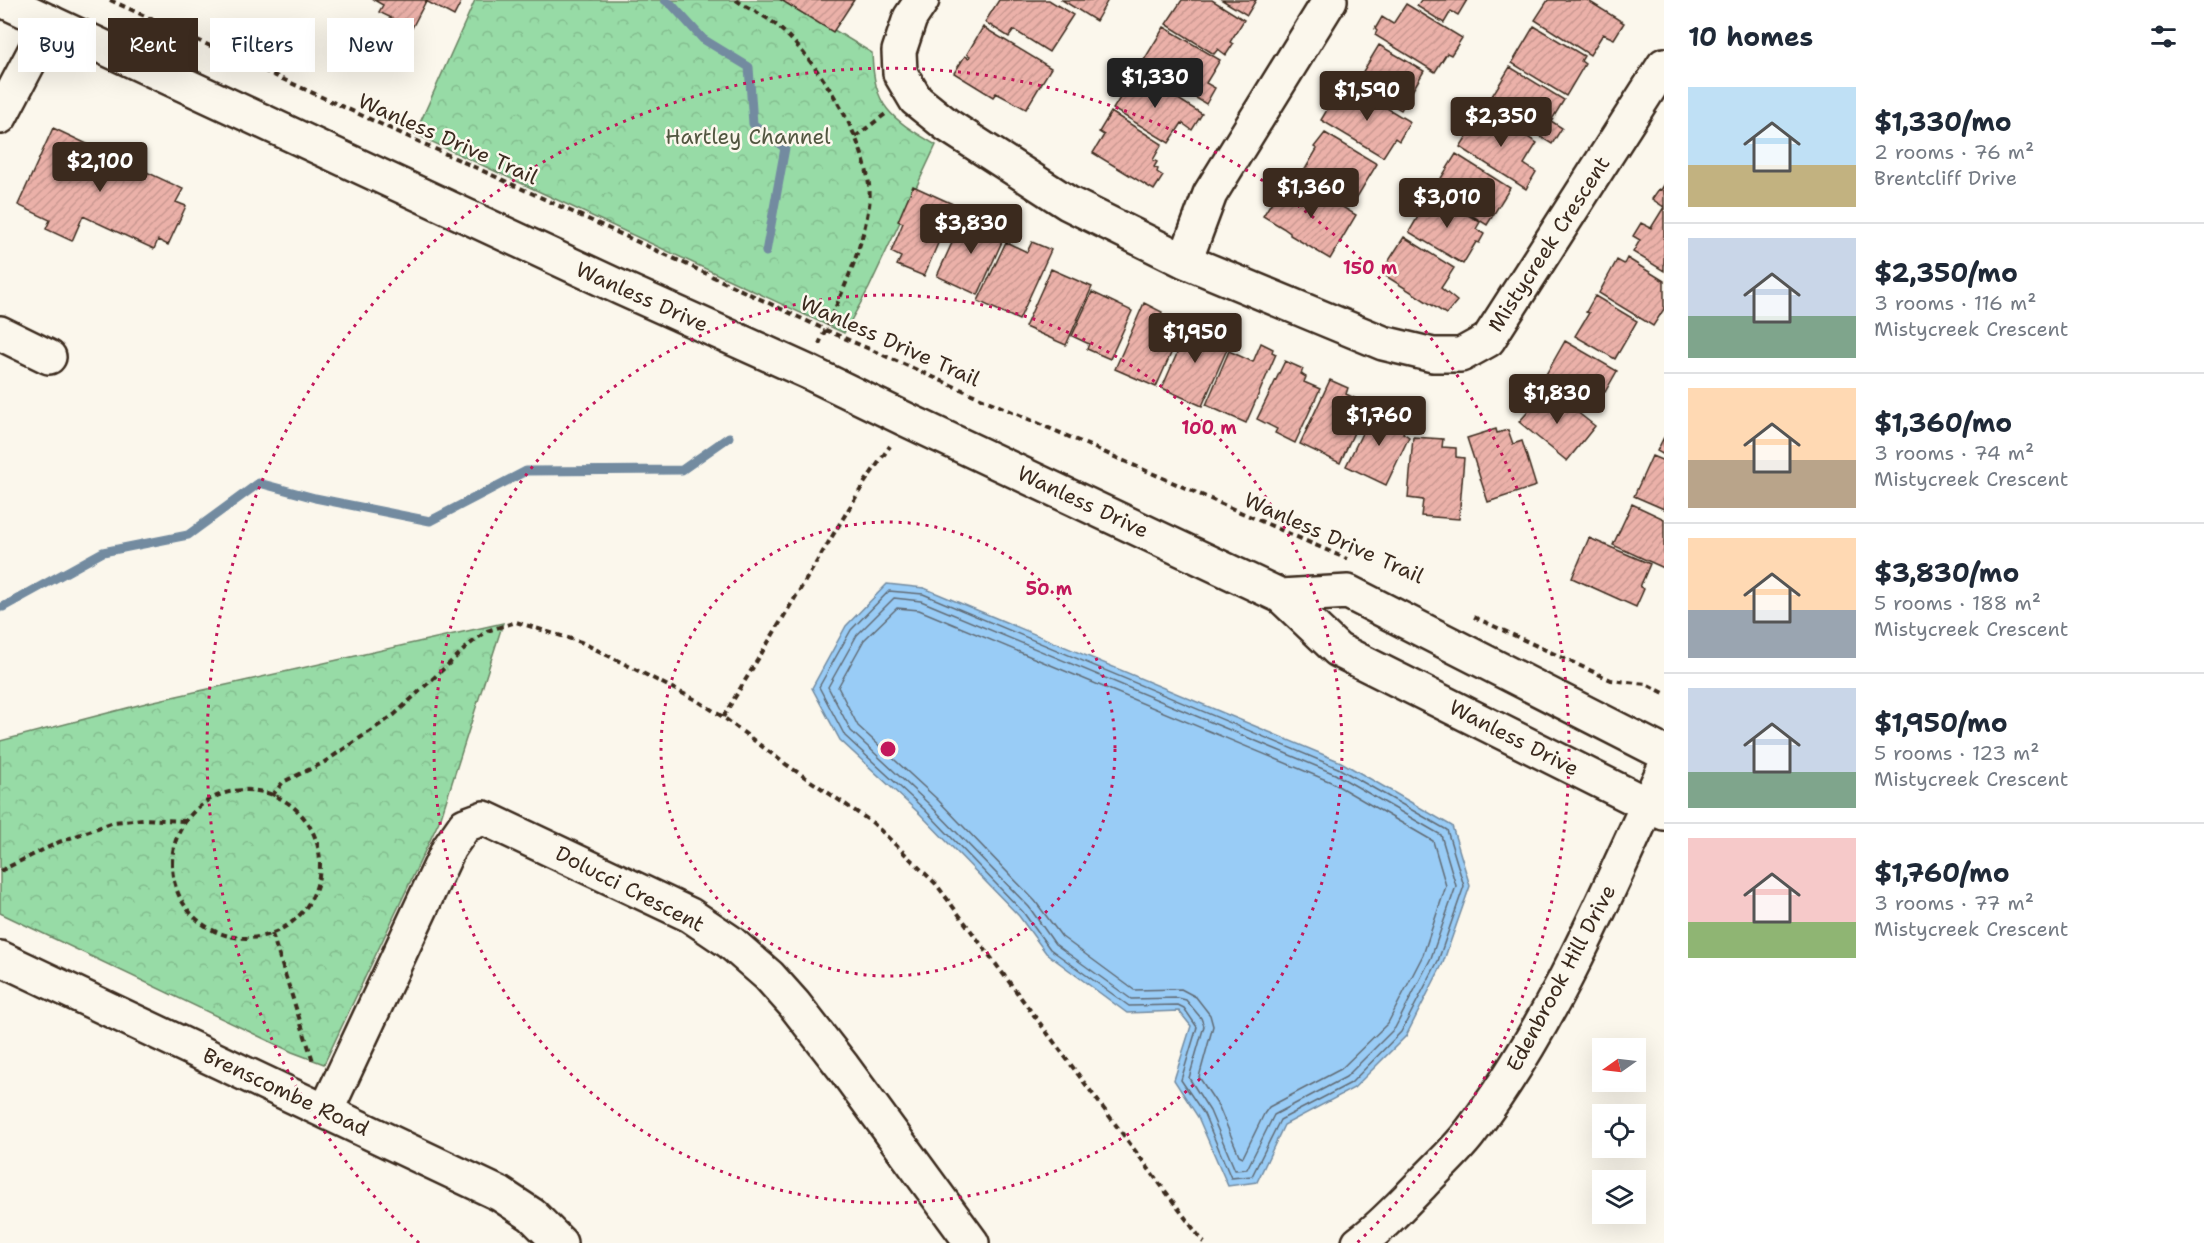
<!DOCTYPE html>
<html lang="en">
<head>
<meta charset="utf-8">
<style>
  :root { --surface:#fff; --page:#f2f2f3; --text:#1f2937; --muted:#747a83; --line:#e0e1e3; --accent:#3b2a1e }
  body { margin:0; font-family:"Shantell Sans",sans-serif; background:var(--page); color:var(--text); height:100vh; display:flex; flex-direction:column; font-size:22px; white-space:nowrap }
  * { box-sizing:border-box; margin:0 }
  p { font-size:20px; color:var(--muted) }
  .icon { flex:none; width:33px; height:33px; fill:none; stroke:currentColor; stroke-width:2; stroke-linecap:round; stroke-linejoin:round }
  .map { position:relative; flex:1; overflow:hidden }
  .details { display:flex; flex-direction:column; background:var(--surface); width:540px }
  .details>* { flex:none }
  .guide { position:absolute; left:18px; top:18px; width:570px; height:54px; display:flex; gap:12px }
  .needle { width:39px; rotate:256deg }
  .fabs { position:absolute; left:1592px; top:1038px; display:grid; gap:12px }
  .fabs a { display:grid; place-items:center; width:54px; height:54px; border-radius:0px; background:var(--surface); box-shadow:0 6px 24px #0002; font-size:30px }
  .price { position:absolute; translate:-50% -51px; padding:0 14px; border-radius:6px; background:var(--accent); color:#fff; font-size:20px; line-height:39px; filter:drop-shadow(0 2px 3px #0008) }
  .price::after { content:''; position:absolute; left:50%; top:36px; width:18px; height:14px; margin-left:-9px; background:inherit; clip-path:polygon(0 0,100% 0,50% 100%) }
  .price.current { background:#222; color:#fff }
  ul { padding:0; list-style:none }
  li { display:flex; align-items:center; gap:18px; height:150px; padding:0 24px }
  li+li { border-top:2px solid var(--line) }
  li span { display:grid; place-items:center; flex:none; width:168px; height:120px; border-radius:0px; color:#555 }
  li>.icon { margin-inline-start:auto }
  span .icon { width:72px; height:72px; fill:#fffc; stroke-width:1 }
  li b { font-size:26px }
  h2 { display:flex; justify-content:space-between; align-items:center; height:72px; padding:0 24px; font-size:26px }
  .tag { padding:0 21px; border-radius:0px; background:var(--surface); box-shadow:0 6px 24px #0002; font-size:21px; line-height:54px }
  .tag.current { background:var(--accent); color:#fff }
  main { display:flex; flex:1; min-height:0 }
  .map>svg:first-child { display:block }
</style>
</head>
<body>
<main>
<div class="map">
<svg width="1664" height="1243" viewBox="0 0 1664 1243">
  <defs>
    <pattern id="park-crowns" width="20" height="18" patternUnits="userSpaceOnUse" patternTransform="scale(1.5)"><rect width="20" height="18" fill="#97dba6"/><path d="M2 6a3 3 0 1 1 6 0M12 15a3 3 0 1 1 6 0" fill="none" stroke="#83bc8e"/></pattern>
    <pattern id="building-hatch" width="6" height="6" patternUnits="userSpaceOnUse" patternTransform="scale(1.5)"><rect width="6" height="6" fill="#ebb1a9"/><path d="M-1 1l2-2M0 6l6-6M5 7l2-2" fill="none" stroke="#ca9891"/></pattern>
  </defs>
  <rect width="100%" height="100%" fill="#fbf7ec"/>
  <filter id="ink" filterUnits="userSpaceOnUse"><feTurbulence type="fractalNoise" baseFrequency=".0167" numOctaves="2"/><feDisplacementMap in="SourceGraphic" scale="12" xChannelSelector="R" yChannelSelector="G"/><feConvolveMatrix kernelMatrix="1 2 1 2 8 2 1 2 1" color-interpolation-filters="sRGB"/></filter>
  <g filter="url(#ink)">
    <path fill="url(#park-crowns)" stroke="#698262" stroke-width="1.5" d="M475,0H785L872,53C874,109 891,118 936,145L869,288L844,333L415,134Z
      M503,623L441,817L324,1064L292,1052L0,913V741L150,702Z"/>
    <path fill="#99ccf6" stroke="#738ba0" stroke-width="1.5" d="M887,584L924,588L1341,762L1452,826L1470,886L1443,963L1406,1036L1354,1088L1284,1125L1257,1182L1228,1186L1198,1117L1174,1080L1191,1026L1179,1011L1127,1013L1046,953L1019,916L920,814L840,740L812,688L846,626Z"/>
    <g fill="none" stroke-linecap="round" stroke-linejoin="round">
      <path stroke="#616b74" stroke-width="1.5" d="M889,591L923,594L1338,768L1447,830L1464,886L1438,961L1401,1032L1351,1083L1280,1120L1252,1176L1231,1178L1204,1114L1181,1080L1197,1027L1184,1008L1178,1005L1129,1006L1050,949L1023,912L924,809L845,736L819,687L851,630Z
        M894,598L921,601L1335,774L1441,835L1456,886L1431,958L1395,1028L1346,1077L1274,1115L1247,1169L1235,1170L1210,1111L1189,1078L1204,1026L1201,1018L1186,1000L1178,998L1131,999L1055,944L1029,907L929,804L851,731L828,687L857,635Z
        M897,608L919,610L1331,782L1433,841L1446,886L1423,955L1388,1023L1341,1069L1269,1107L1264,1114L1243,1157L1239,1155L1219,1107L1199,1077L1213,1026L1210,1015L1196,997L1181,989L1134,990L1062,937L1035,901L936,798L858,726L838,687L864,640Z"/>
      <path stroke="#738ba0" stroke-width="9" d="M665,0L672,5L703,39L749,67L753,124L785,148L766,252
        M0,607H3L103,552L188,535L259,483L315,498L430,521L526,471L682,470L729,437"/>
    </g>
    <path fill="url(#building-hatch)" stroke="#3b2a1e" stroke-width="1.5" d="M374,0H462L454,16L426,1L412,28L379,12L383,5Z
      M781,0H854L833,32Z
      M999,0H1049L1073,15L1049,52L1014,30L1009,37L985,22Z
      M1062,0H1108L1096,21Z
      M1182,0H1212L1244,20L1230,42L1233,44L1226,55L1218,49L1214,54L1166,24Z
      M1222,0H1256L1247,15Z
      M1421,0H1467L1458,15L1451,11L1444,23L1417,6Z
      M1548,0H1587L1624,23L1614,39L1603,34L1590,55L1535,20Z
      M1406,4L1462,38L1451,55L1447,53L1435,72L1375,35L1377,31L1375,29L1382,17L1393,24Z
      M1534,26L1584,56L1581,61L1585,64L1566,96L1512,63Z
      M983,27L1051,68L1026,109L996,93L993,97L954,73L965,56L969,58L970,56L967,54Z
      M1164,27L1220,60L1206,83L1215,88L1206,104L1141,65Z
      M1379,45L1424,71L1401,110L1356,83Z
      M1510,67L1564,100L1551,121L1562,128L1552,144L1487,104Z
      M1136,72L1202,114L1192,130L1182,123L1169,143L1113,109Z
      M1354,88L1410,122L1399,141L1395,138L1383,157L1321,120L1331,103L1342,109Z
      M1484,109L1537,143L1524,164L1536,172L1526,189L1460,147Z
      M1111,112L1162,144L1153,160L1157,162L1154,167L1158,169L1157,172L1163,176L1154,190L1093,153L1104,135L1099,132Z
      M53,128L183,189L176,202L186,206L168,245L158,240L154,249L83,216L72,241L46,229L50,220L18,205Z
      M1325,133L1377,164L1354,202L1304,171L1317,149L1314,147Z
      M1456,154L1510,188L1487,225L1433,191Z
      M1299,181L1356,215L1330,259L1290,235V233L1283,228L1263,216L1276,195L1287,201Z
      M1664,185V207L1652,199L1659,189L1661,190Z
      M913,186L957,206L953,215L951,213L924,276L897,265L901,257L891,252L903,223L898,221Z
      M1431,194L1480,222L1476,229L1484,234L1479,243L1476,242L1463,264L1409,232Z
      M1664,207V271L1633,252L1640,240L1633,236L1641,223L1651,228Z
      M966,212L985,221L982,227L1004,237L978,295L937,276Z
      M1404,237L1454,268L1441,288L1457,301L1446,314L1381,273Z
      M1006,242L1027,252L1032,242L1051,250L1019,320L978,301Z
      M1627,258L1664,281V309L1653,326L1599,293L1617,260L1624,264Z
      M1051,269L1092,287L1066,345L1025,327Z
      M1092,292L1132,311L1110,359L1087,349L1089,344L1072,336Z
      M1595,296L1637,321L1615,359L1575,336L1589,313L1586,312Z
      M1144,303L1162,312L1159,319L1182,329L1156,387L1115,369Z
      M1193,317L1211,325L1206,337L1228,347L1202,406L1162,388Z
      M1565,341L1617,371L1605,392L1600,389L1591,405L1544,378Z
      M1261,343L1273,349L1272,352L1276,354L1246,423L1206,405L1229,351L1253,362Z
      M1285,361L1303,369L1301,374L1306,377L1304,382L1320,389L1295,443L1275,433L1277,429L1257,419Z
      M1330,380L1348,388L1346,394L1367,404L1340,463L1300,444Z
      M1548,389L1595,426L1567,461L1519,422Z
      M1374,409L1396,420L1398,416L1409,422L1403,433L1409,437L1386,485L1346,466Z
      M1496,429L1497,433L1508,430L1513,444L1522,441L1536,486L1488,502L1467,438Z
      M1413,437L1443,439L1442,447L1456,448V457L1464,458L1459,519L1421,516L1423,500L1408,498Z
      M1664,437V455L1657,451Z
      M1652,456L1664,461V509L1634,496Z
      M1632,504L1664,519V568L1613,545Z
      M1589,538L1650,564L1640,587L1644,589L1636,607L1572,578Z"/>
    <g fill="none" stroke-linecap="round" stroke-linejoin="round">
      <defs>
        <path id="minor" d="M922,0L910,18L899,51L900,73L916,100L947,125L1068,203L1185,261L1383,343L1433,355H1461L1488,340L1664,65
          M0,117L50,22
          M1185,261L1210,194L1330,0
          M0,333L49,357
          M0,958L500,1194L532,1215L560,1243
          M326,1111L449,848L465,825L484,818L690,915L730,942L769,976L794,1004L843,1067L972,1243
          M1359,1243C1382,1227 1402,1204 1422,1184C1437,1168 1455,1152 1469,1134C1553,1024 1606,894 1664,769"/>
        <path id="major" d="M2,0L621,288L808,372L907,420L1281,596L1338,650L1664,813
          M1281,596L1348,592L1664,753"/>
      </defs>
      <use href="#minor" stroke="#3b2a1e" stroke-width="38"/>
      <use href="#major" stroke="#3b2a1e" stroke-width="38"/>
      <path stroke="#3b2a1e" stroke-width="4" stroke-dasharray="6 4.5" stroke-linecap="butt" d="M110,0L673,258L826,330L1347,559
        M736,0C747,8 760,13 771,21C814,53 877,151 869,206C860,258 840,297 819,344
        M855,137L888,112
        M1474,617L1611,680L1646,684L1664,693
        M723,717L865,482L890,446
        M172 864a74 74 0 1 1 148 0a74 74 0 1 1-148 0Z
        M272,796L283,782L323,763L394,715L470,644L487,631L516,622L581,642L698,701L723,717L784,763L873,823L936,884L1204,1243
        M0,871L59,842L114,822L143,819L186,821
        M272,934L313,1061"/>
      <use href="#minor" stroke="#fbf7ec" stroke-width="33"/>
      <use href="#major" stroke="#fbf7ec" stroke-width="33"/>
    </g>
  </g>
  <g fill="none" stroke="#c2185b" stroke-width="3" stroke-dasharray="3 6">
    <circle cx="888" cy="749" r="227"/>
    <circle cx="888" cy="749" r="454"/>
    <path d="M419 1243A681 681 0 1 1 1357 1243"/>
  </g>
  <g text-anchor="middle" dominant-baseline="central" stroke-width="5" stroke-linejoin="round" paint-order="stroke">
    <g font-size="21" fill="#525640" stroke="#fbf7ec">
      <text x="748" y="137">Hartley Channel</text>
    </g>
    <g font-size="21" fill="#3b2a1e" stroke="#fbf7ec">
      <text transform="translate(448 139) rotate(24)">Wanless Drive Trail</text>
      <text transform="translate(1549 244) rotate(-57)">Mistycreek Crescent</text>
      <text transform="translate(642 297) rotate(24)">Wanless Drive</text>
      <text transform="translate(890 341) rotate(24)">Wanless Drive Trail</text>
      <text transform="translate(1083 502) rotate(25)">Wanless Drive</text>
      <text transform="translate(1334 538) rotate(24)">Wanless Drive Trail</text>
      <text transform="translate(1514 738) rotate(27)">Wanless Drive</text>
      <text transform="translate(630 889) rotate(27)">Dolucci Crescent</text>
      <text transform="translate(1561 978) rotate(-62)">Edenbrook Hill Drive</text>
      <text transform="translate(286 1092) rotate(25)">Brenscombe Road</text>
    </g>
  </g>
  <circle cx="888" cy="749" r="9" fill="#c2185b" stroke="#fbf7ec" stroke-width="3"/>
  <g font-size="18" text-anchor="middle" font-weight="bold" fill="#c2185b" stroke="#fbf7ec" stroke-width="5" stroke-linejoin="round" paint-order="stroke">
    <text x="1370" y="274">150 m</text>
    <text x="1209" y="434">100 m</text>
    <text x="1049" y="595">50 m</text>
  </g>
</svg>
<div class="fabs">
<a><svg class="needle" viewBox="-14 -14 28 28"><path d="M0-13l5 13h-10z" fill="#e53935"/><path d="M0 13l5-13h-10z" fill="#747a83"/></svg></a>
<a><svg class="icon" aria-label="locate" viewBox="0 0 24 24"><circle cx="12" cy="12" r="6"/><path d="M12 2v4M12 18v4M2 12h4M18 12h4"/></svg></a>
<a><svg class="icon" aria-label="layers" viewBox="0 0 24 24"><path d="M12 4l9 5-9 5-9-5zM3 14l9 5 9-5"/></svg></a>
</div>
<b class="price current" style="left:1155px;top:109px">$1,330</b>
<b class="price" style="left:1367px;top:122px">$1,590</b>
<b class="price" style="left:1501px;top:148px">$2,350</b>
<b class="price" style="left:100px;top:193px">$2,100</b>
<b class="price" style="left:1311px;top:219px">$1,360</b>
<b class="price" style="left:1447px;top:229px">$3,010</b>
<b class="price" style="left:971px;top:255px">$3,830</b>
<b class="price" style="left:1195px;top:364px">$1,950</b>
<b class="price" style="left:1557px;top:425px">$1,830</b>
<b class="price" style="left:1379px;top:447px">$1,760</b>
<div class="guide">
<a class="tag">Buy</a>
<a class="tag current">Rent</a>
<a class="tag">Filters</a>
<a class="tag">New</a>
</div>
</div>
<section class="details">
<h2>10 homes<svg class="icon" aria-label="filters" viewBox="0 0 24 24"><path d="M4 7h16M4 17h16"/><circle cx="9" cy="7" r="2"/><circle cx="15" cy="17" r="2"/></svg></h2>
<ul>
<li><span style="background:linear-gradient(#bfe0f5 65%,#c2b280 0)"><svg class="icon" aria-label="home" viewBox="0 0 24 24"><path d="M3 11l9-7 9 7M6 9v11h12V9"/></svg></span><div><b>$1,330/mo</b><p>2 rooms · 76 m²</p><p>Brentcliff Drive</p></div></li>
<li><span style="background:linear-gradient(#c9d6e8 65%,#7fa58c 0)"><svg class="icon" aria-label="home" viewBox="0 0 24 24"><path d="M3 11l9-7 9 7M6 9v11h12V9"/></svg></span><div><b>$2,350/mo</b><p>3 rooms · 116 m²</p><p>Mistycreek Crescent</p></div></li>
<li><span style="background:linear-gradient(#ffd9b3 60%,#b9a48a 0)"><svg class="icon" aria-label="home" viewBox="0 0 24 24"><path d="M3 11l9-7 9 7M6 9v11h12V9"/></svg></span><div><b>$1,360/mo</b><p>3 rooms · 74 m²</p><p>Mistycreek Crescent</p></div></li>
<li><span style="background:linear-gradient(#ffd9b3 60%,#9aa5b1 0)"><svg class="icon" aria-label="home" viewBox="0 0 24 24"><path d="M3 11l9-7 9 7M6 9v11h12V9"/></svg></span><div><b>$3,830/mo</b><p>5 rooms · 188 m²</p><p>Mistycreek Crescent</p></div></li>
<li><span style="background:linear-gradient(#c9d6e8 70%,#7fa58c 0)"><svg class="icon" aria-label="home" viewBox="0 0 24 24"><path d="M3 11l9-7 9 7M6 9v11h12V9"/></svg></span><div><b>$1,950/mo</b><p>5 rooms · 123 m²</p><p>Mistycreek Crescent</p></div></li>
<li><span style="background:linear-gradient(#f6c9c9 70%,#8fb573 0)"><svg class="icon" aria-label="home" viewBox="0 0 24 24"><path d="M3 11l9-7 9 7M6 9v11h12V9"/></svg></span><div><b>$1,760/mo</b><p>3 rooms · 77 m²</p><p>Mistycreek Crescent</p></div></li>
</ul>
</section>
</main>
</body>
</html>
